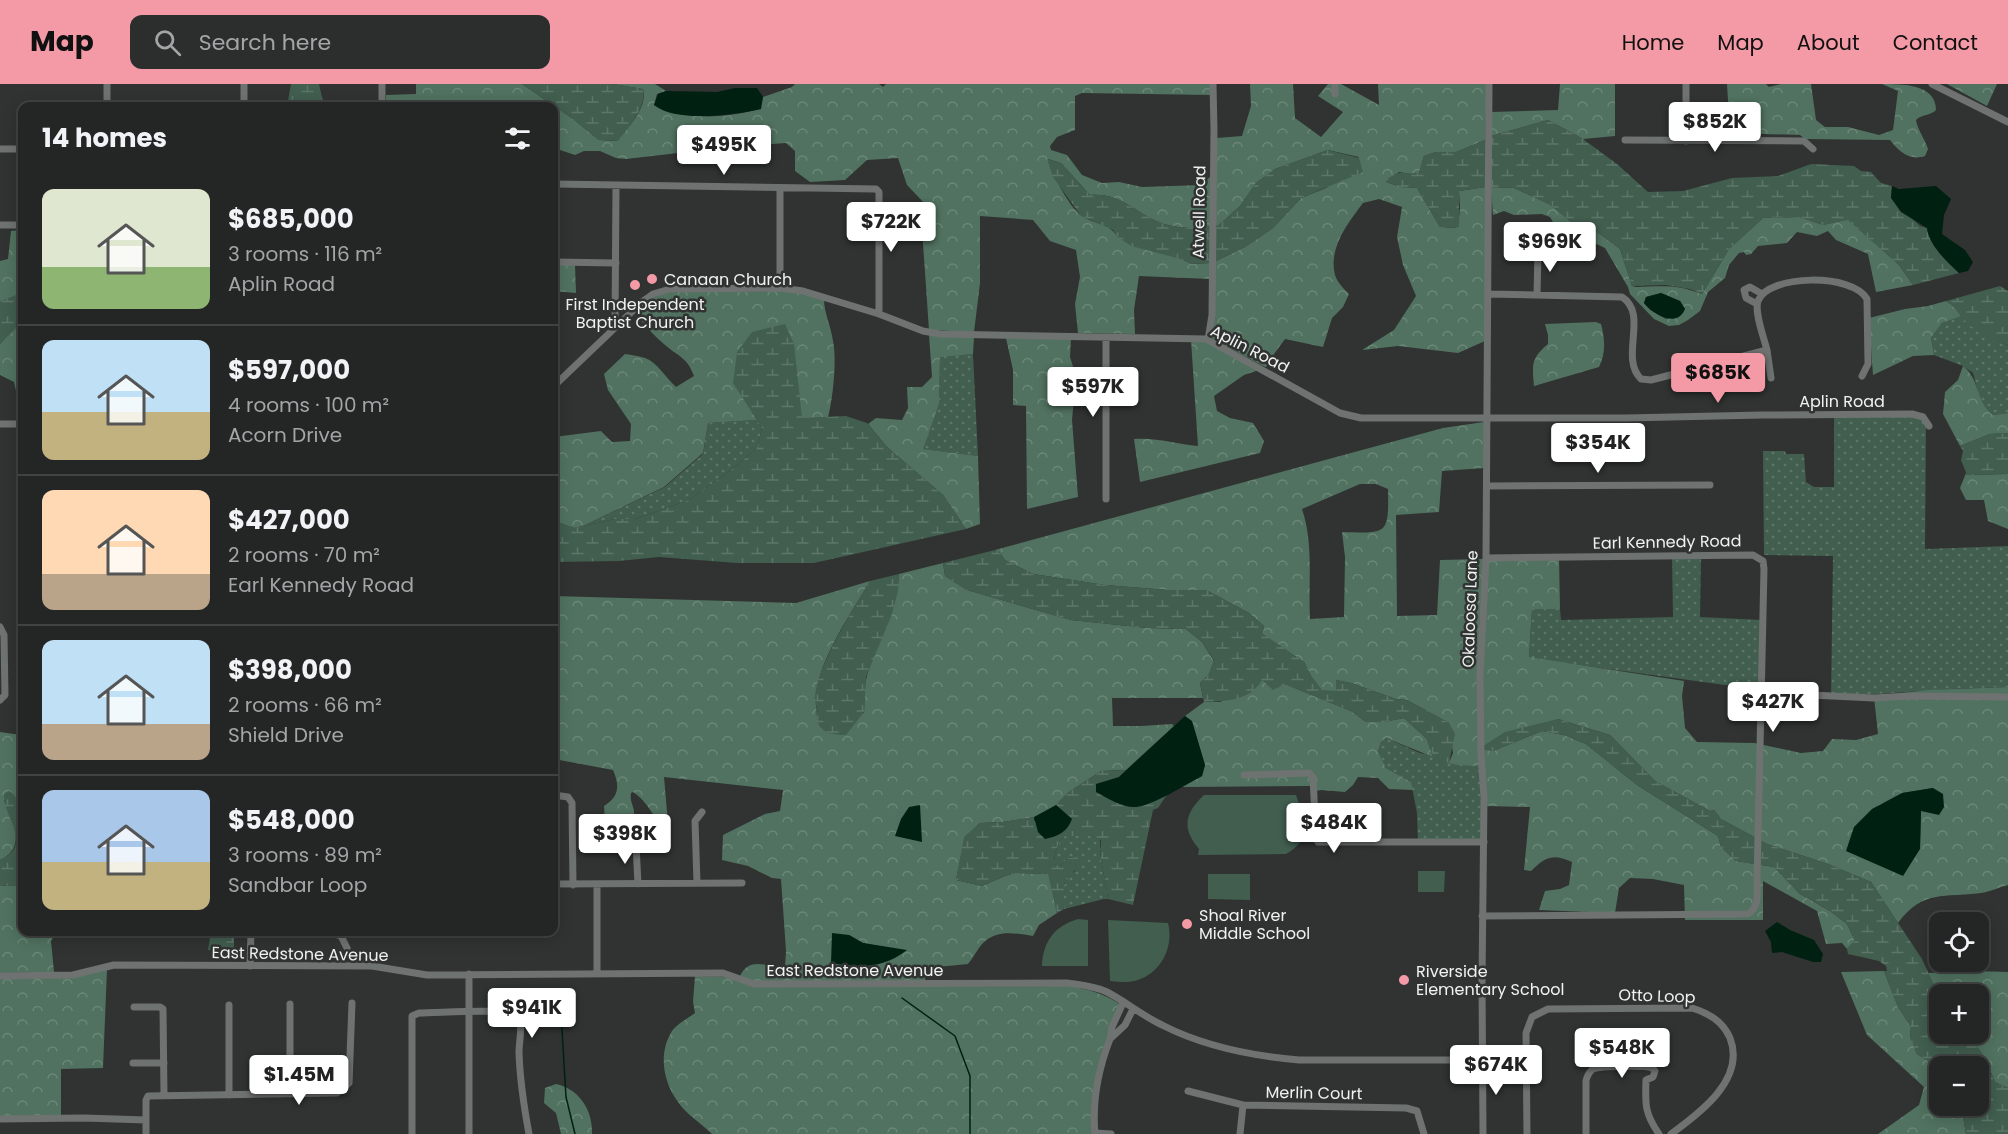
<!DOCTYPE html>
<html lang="en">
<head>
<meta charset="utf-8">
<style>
  :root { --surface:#242625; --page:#2c2e2d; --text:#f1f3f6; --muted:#a3a5a7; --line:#414342; --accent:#f49aa6 }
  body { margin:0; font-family:Poppins,sans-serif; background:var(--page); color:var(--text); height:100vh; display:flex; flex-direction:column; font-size:22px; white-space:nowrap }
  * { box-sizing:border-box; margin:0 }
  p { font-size:20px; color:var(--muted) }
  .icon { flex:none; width:33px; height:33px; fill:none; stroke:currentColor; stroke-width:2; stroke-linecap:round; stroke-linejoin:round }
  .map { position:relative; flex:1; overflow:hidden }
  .panel { position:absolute; left:18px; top:18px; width:540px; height:834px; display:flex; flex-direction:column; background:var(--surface); border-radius:12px; box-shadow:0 3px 15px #0003,0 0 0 2px var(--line) }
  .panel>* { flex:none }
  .buttons { position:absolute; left:1929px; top:828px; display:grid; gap:12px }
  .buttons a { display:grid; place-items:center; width:60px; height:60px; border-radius:12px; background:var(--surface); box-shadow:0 3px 15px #0003,0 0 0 2px var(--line); font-size:30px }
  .price { position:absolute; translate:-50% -51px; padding:0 14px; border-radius:6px; background:#fff; color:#222; font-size:20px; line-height:39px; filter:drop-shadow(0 2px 3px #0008) }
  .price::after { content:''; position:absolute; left:50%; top:36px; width:18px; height:14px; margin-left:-9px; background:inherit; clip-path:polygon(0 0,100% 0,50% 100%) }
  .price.active { background:var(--accent); color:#111 }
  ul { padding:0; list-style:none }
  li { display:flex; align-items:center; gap:18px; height:150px; padding:0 24px }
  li+li { border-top:2px solid var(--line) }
  li span { display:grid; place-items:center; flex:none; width:168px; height:120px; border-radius:12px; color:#555 }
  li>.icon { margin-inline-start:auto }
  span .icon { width:72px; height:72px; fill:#fffc; stroke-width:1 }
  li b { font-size:26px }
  h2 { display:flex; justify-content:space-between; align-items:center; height:72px; padding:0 24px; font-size:26px }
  header { display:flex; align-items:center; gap:36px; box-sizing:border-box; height:84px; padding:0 30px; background:var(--accent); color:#111 }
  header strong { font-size:28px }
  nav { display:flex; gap:33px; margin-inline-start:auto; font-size:21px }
  .search { width:420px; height:54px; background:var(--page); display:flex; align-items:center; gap:15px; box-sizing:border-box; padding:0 21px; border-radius:12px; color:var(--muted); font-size:22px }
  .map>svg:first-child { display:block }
</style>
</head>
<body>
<header>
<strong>Map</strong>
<div class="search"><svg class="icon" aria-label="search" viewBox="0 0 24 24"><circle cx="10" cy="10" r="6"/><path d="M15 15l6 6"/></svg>Search here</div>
<nav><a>Home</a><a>Map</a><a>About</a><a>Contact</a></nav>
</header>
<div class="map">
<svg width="2008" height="1050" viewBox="0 0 2008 1050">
  <defs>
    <pattern id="grass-dots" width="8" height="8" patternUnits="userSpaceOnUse" patternTransform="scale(1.5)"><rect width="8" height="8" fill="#415e4f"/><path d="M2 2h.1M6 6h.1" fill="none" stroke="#5d7669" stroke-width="1.8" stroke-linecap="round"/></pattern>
    <pattern id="forest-crowns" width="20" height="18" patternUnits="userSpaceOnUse" patternTransform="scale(1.5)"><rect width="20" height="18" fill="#517260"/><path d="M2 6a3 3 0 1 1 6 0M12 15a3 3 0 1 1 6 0" fill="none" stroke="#6a8777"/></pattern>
    <pattern id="wetland-marsh" width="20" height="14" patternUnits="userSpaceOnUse" patternTransform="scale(1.5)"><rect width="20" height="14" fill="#415e4f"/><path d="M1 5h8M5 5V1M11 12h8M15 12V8" fill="none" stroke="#5d7669"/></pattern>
  </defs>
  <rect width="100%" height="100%" fill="#303331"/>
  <path fill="url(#grass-dots)" d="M1962,232C1972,247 1992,254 2008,261V329L1993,331L1986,325L1979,313L1973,289L1963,282L1934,271L1931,254L1942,239Z
    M973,270L978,372L922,365L939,320L940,272Z
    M1834,333H1912L1922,335L1926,339L1925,465L2008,462V603L1952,605L1831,613L1833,472L1764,471L1763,367H1785L1786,370H1804L1806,398L1814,403H1834Z
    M757,336L762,344L757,364L731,386L689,416L635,435H615L583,442L665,403L703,370L708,339Z
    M1672,471H1701L1700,533L1762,536L1761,606L1529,574L1532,525H1560L1561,536L1673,533Z
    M1386,654L1420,669L1480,682L1482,759H1418L1417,729L1411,698L1386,684L1378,667L1381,658Z
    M1065,752H1092L1100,755L1101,775L1108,815H1104L1064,825C1062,809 1061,797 1075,787L1077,773L1068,774L1060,782L1054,780C1054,771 1057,758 1065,752Z"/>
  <path fill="url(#forest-crowns)" fill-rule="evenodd" d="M416,0H522L573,35L599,56L617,57C628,43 648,24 643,5L613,0H655L666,7L657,10L654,21C687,37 726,34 760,25L763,13L792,3L795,0H879L883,3L886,0H1211V11L1082,9L1075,12V46L1057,53L1050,62L1051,66L1067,71L1082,91L1102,99L1119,98L1142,103L1201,101L1211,92L1210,142C1190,146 1169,144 1150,134C1128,122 1117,109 1090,111L1061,79L1048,75C1053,91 1068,122 1082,132C1095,141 1108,138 1118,153L1181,175L1192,180L1210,179V195L1139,192L1134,226L1135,250L1078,249L1075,220L1080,193L1076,166L1050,157L1033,136L980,132V199L974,248L929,246L922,145L928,123L907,101L898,74L867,76L845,96L810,98L795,87V67L786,59L757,61L756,67L747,74L715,77L687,68L626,75L616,74L600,67H584L575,71L554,64V22H386V11L416,10Z
    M1250,0H1293L1295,34L1321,53L1343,28L1318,12L1328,0H1341L1379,21L1378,0H1487L1485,56L1456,68H1436L1424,72L1419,89L1410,90L1399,88L1386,98L1401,103L1417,104L1440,143L1458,144L1460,124L1459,107L1486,103L1485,257L1458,269L1398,262L1362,266L1394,246L1416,212L1403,181L1397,153L1402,123L1379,115L1363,119C1348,139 1328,164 1335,191C1337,198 1344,205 1349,210L1343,223L1332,234L1323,263L1285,255L1274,270L1270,281L1265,283L1211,254L1214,178L1245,163L1273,144L1301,114L1326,104L1359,73L1328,66L1275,85L1256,99L1240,122L1219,141H1215L1217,54L1242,52L1251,22Z
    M1560,0H1615V52L1583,55L1548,36L1491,52V28L1558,26Z
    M1727,0H1766L1769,3L1781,0H1811L1816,36L1825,43H1848L1879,51L1893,46L1898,7L1882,0C1903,0 1936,0 1936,26C1930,32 1922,30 1916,36C1918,47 1924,53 1928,65L1925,72C1910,77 1899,68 1890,56L1805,55L1800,51L1730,49Z
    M1947,0H1997L1987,22Z
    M1491,103L1514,104L1551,121L1570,137L1600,150L1620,165L1632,202L1636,203C1662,202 1677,200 1702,210L1729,165L1763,134L1800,133L1823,141L1848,135L1899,181L1913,201L1876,208L1868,170L1836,156L1828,147L1817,152L1797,148L1787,159L1758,162L1751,170L1746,171L1744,168L1739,169L1729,181L1725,194L1708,208L1700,227L1688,236L1679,241L1669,242L1654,235L1630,210L1628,203L1605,164L1590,157L1582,156L1569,146L1554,140L1550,133L1542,130L1514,131L1504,127L1493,131ZM1661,209L1680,217L1685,225L1666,235L1650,226L1644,219L1646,213Z
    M22,146V209L0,218V177L8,175L11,147Z
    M554,181H575L576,209L554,207Z
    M780,207L803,209L824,215C824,229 831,242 833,257C837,275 833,315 828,333L802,335L797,301L752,328L757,336L708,339L703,369L664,403L583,442L574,444L554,437V353L601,347L612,358L630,357L631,340L608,306L604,290L625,270C632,271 639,272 645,274C657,278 666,294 676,303L694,292C687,273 679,273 665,261C653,251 643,240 635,228L654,213L670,208Z
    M1946,217L1955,223L1962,232L1942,239L1931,254L1934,271L1913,272L1873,291L1869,234L1905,225L1928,222Z
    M22,238V337H19V320L14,298L0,291V260L17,241Z
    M1596,238L1601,240C1605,255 1606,269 1599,283L1534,302C1532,281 1531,274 1548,260V251L1545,240Z
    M929,251L974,253L973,270L940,273L939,320L923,365L978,372L980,440L966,445L943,411L887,363L868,340L876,334L902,336L908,324L907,303H922L932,293Z
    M1006,254L1071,255L1070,273L1076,292L1072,336L1078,413L1027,425L1026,322L1013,321V286Z
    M1191,256L1206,258L1259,286L1244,291L1214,312L1217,327L1230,334L1253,339L1264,357L1260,369L1140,398L1134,355C1155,353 1177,360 1198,362Z
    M1963,282C1981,296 1974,316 1993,331L2008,329V349L1990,350L1960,362L1943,330L1945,308L1958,296Z
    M1484,338V384L1442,387L1439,428L1396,431L1397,532L1437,531L1440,476L1483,475L1479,550L1480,682L1458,681L1449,679L1453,669L1449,639L1407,616L1396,615L1351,599L1336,596V607H1322L1311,592L1304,578L1262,550L1264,542L1249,529L1206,506H1168L1105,501L1033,490L1005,476L998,466H995L1443,344ZM1360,400H1376L1388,405C1389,452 1387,449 1342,448L1345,473L1344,533L1310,535C1308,497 1314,461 1302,425Z
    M1966,389L1967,391L2008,390V445L1988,437L1984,416H1966L1960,404Z
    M1559,473L1560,525H1532L1529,573L1684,597L1682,612L1685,644L1697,658L1754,659L1801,669L1823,667L1832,655L1856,656L1878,650L1874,613L1927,606L2008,603V801C1999,803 1990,808 1981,809C1944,814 1923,805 1898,839L1871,798L1828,780L1767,760L1721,735L1714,726L1710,727L1655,697L1610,651L1558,635L1483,662V592L1488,475ZM1933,704L1927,727L1921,726L1920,765L1902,709Z
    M943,479L945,492L967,506L1071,536L1147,544L1186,545L1202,558L1214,577L1209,590L1200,599L1203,614H1112L1113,642H1141L1172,640L1174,642L1126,686L1101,687L1069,708L1054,723L1035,733L1003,738L980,739L965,753L956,796L982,802L1005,792L1015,789L1049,790L1057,829L1039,841L1033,852C1015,849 996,845 982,860C977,866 973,874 968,880L926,884L925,897L755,898L740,892C750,872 765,883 785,883L786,867L781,795L772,794L748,782L722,776L723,751L765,730L780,727L783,706L664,693L668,739L667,746C653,735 648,717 633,708L631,709C629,720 637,725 633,733L619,731L605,737L604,722C619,713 620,702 613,686L554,675V512L796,519L870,497C851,530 825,566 817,603C815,615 817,625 817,636L864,629C865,617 863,605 867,592C876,557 897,527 899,490ZM849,851L863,859L906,867L831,879Z
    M1262,596L1285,600L1351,627L1366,638H1384L1404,634L1427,655L1433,673L1386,654L1381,658L1378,667L1386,684L1411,698L1413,706L1389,705L1378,694L1358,693L1353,701L1345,708L1321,706L1312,708L1310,702L1181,703L1202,692L1205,681L1192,638L1185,632L1204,618H1220Z
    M21,607L22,728L18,715L4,716C13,737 27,764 0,776V648L21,651Z
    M1542,647L1564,651L1586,660L1637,701L1718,752L1721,763L1736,777L1774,783L1800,810L1830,827L1847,840L1855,857L1847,865L1842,859L1826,860L1817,827L1763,797V836H1685L1684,801L1653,795L1630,794L1619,804L1615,829L1539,826L1545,807L1560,805L1569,801L1572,778C1553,769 1545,773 1531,787L1524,786L1530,723L1486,722L1483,665L1493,667Z
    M22,801V848H56L51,857L54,888L0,889V802Z
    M107,885L103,984L61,985V1033H0V895Z
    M1884,887L1898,923L1911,943L1910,952L1917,970L1939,984L1940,1022H1961L1966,1050H1838H1878L1919,1021L1924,1003L1867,951L1841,888Z
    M1974,887L2008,888V1004L1995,998L1984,972L1967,950H1978V910H1940L1939,912L1928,889Z
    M695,892L726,893L754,903L1067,902C1089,905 1106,910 1124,923L1109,952L1096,996L1093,1050H712C701,1039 687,1031 678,1018C663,998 658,969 672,947C677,940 688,934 695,929L693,918Z
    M556,1000C579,1005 593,1026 592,1050H561L556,1029L544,1019L545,1004Z"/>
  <path fill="url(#wetland-marsh)" d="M291,0H319L324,22H287Z
    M522,0H613L643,5C647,24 628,43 618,57L599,56L573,35Z
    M1548,36L1583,55L1617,80L1648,108L1683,107L1732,94L1778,92L1811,80L1854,82L1861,87L1871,88L1881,99L1892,102L1891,114L1920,142L1927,144C1929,161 1947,178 1959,189L1913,201L1899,181L1848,136L1823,141L1800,133L1763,134L1729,165L1702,210L1690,205L1666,201L1632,202L1620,165L1600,150L1570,137L1551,121L1514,104L1491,103V52Z
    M1485,54L1486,103L1459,107V144L1440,143L1417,104L1401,103L1386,98C1394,84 1406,91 1419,89L1424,72L1436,68H1456L1485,56Z
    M1328,66L1359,74L1363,88L1301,114L1273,144L1245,163L1214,178L1215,141H1219L1240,122L1256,99L1275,85Z
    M1047,75L1061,79L1090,111C1117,109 1128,122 1150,134C1169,144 1190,146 1210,142V179L1192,180L1181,175L1131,162L1118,153L1113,146L1081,132L1053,93Z
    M2000,202L2008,207V261C1993,255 1977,249 1966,238C1958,230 1956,223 1946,217Z
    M22,209V238L0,260V218Z
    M785,240L794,260L802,334L846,332L867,339L887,363L943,411L966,445L814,479H737L659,473L619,477L554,478V437L574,444L615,435H635L689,416L731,386L757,364L762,344L733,299L737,268L752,248Z
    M2008,349V390L1967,391L1961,376L1963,367L1960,362L1990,350Z
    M995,466H998L1005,476L1033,490L1105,501L1168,506H1206L1249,529L1264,542L1263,550L1304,578L1311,592L1322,606L1336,607V596L1351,599L1396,615L1407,616L1449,639L1455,650L1449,679L1433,673L1427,655L1404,634L1384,638H1366L1351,627L1285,600L1273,606L1262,596C1250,617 1226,617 1204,618L1200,599L1209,590L1214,576L1202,558L1186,545L1147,544L1071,536L967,506L945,492L943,479Z
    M899,490L898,507L892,530L866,593L864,628L846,651C834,651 818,649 817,634C816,631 818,628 817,625C817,621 815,621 815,616C814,586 854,524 870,497Z
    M1558,635L1610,651L1655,697L1710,727L1714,726L1721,735L1767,760L1828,780L1871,798L1922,875L1939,912L1940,950H1967L1984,972L1995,998L2008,1004V1050H1966L1961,1022H1978V982H1940L1939,984L1917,970L1910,952L1911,943L1898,923L1884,887H1887L1886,882L1879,877L1848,870L1847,865L1855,857L1847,840L1830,827L1800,810L1774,783L1736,777L1721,763L1718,752L1637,701L1586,660L1564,651L1542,647L1493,667L1483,665V662L1505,648Z
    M1126,686L1119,693L1136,723L1168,709L1158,724L1153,726L1133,821L1108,815L1101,775V756L1092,752H1065C1057,758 1054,771 1054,780L1060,782L1068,774L1077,773L1081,778L1064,800V825L1057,829L1048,790L1015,789L1005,792L982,802L956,796L964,753L980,739L1003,738L1034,733V737L1072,735L1056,721L1069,708L1101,687Z
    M9,707C30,717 23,779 22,801L0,802V776C35,760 2,733 4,710Z
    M211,848H234V864L219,867L208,866Z"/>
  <path fill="#415e4f" d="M1204,711H1296C1298,718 1301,723 1304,729C1311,747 1301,762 1286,770L1198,771L1199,765C1181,744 1185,729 1204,711Z
    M1418,787H1445L1444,808H1418Z
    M1208,790H1250V816L1208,815Z
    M1078,835L1088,836V882H1042C1043,858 1054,842 1078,835Z
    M1108,836L1168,839C1174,862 1162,888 1138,896C1129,899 1119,898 1110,897Z"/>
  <path fill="#002012" d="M735,4H757L763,13L761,25C735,31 676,39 654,21L658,10L666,7L717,8Z
    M1892,102L1899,105L1936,102L1951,115L1944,131L1942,150L1965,166L1973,178L1968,187L1959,189C1947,178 1929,161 1927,144L1901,128L1891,114Z
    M1661,209L1680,217L1685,225C1677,245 1653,230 1644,219L1646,213Z
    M1185,632L1192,637L1205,681L1202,692C1187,700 1152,722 1136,723C1123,724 1107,714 1096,708V700L1119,693Z
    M1933,704L1943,710L1944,723L1939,731L1921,727L1920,765L1903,792L1846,767L1854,743L1872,725L1902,709Z
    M920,721L922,758L895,752L901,735L909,723Z
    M1056,721L1072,735C1067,748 1059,752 1045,755L1038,748L1034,733Z
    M1777,838L1790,846L1814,856L1823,870L1821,878H1813L1782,868L1772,869L1771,858L1765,847Z
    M832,849L849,851L863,859L907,866C882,885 860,884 831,879Z"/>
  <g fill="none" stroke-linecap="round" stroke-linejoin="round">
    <path stroke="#002012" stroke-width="1.5" d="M560,912L566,1013L575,1050
      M902,914L955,952L970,992V1050"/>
    <path stroke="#6e7270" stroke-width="7" d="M244,0V22
      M1686,0V57
      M1932,0L2008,38
      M1335,10V0
      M107,22V0
      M382,22V0
      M1625,56L1804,57L1813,65
      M0,65H22
      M554,100L876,105L879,108V230
      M0,141H22
      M554,178L616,179
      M780,204V105
      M1488,210L1622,213C1649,230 1619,274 1641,295L1651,296L1767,266C1764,254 1754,228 1758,217C1768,190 1853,189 1867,215L1868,280L1862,292
      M1537,211L1538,167
      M1757,220L1746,214L1744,206L1750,203L1762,210
      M615,243L616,101
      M1208,256L1212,231L1214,46L1213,0
      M1767,266L1771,294
      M554,302L643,217L653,210L670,205L780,204L803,207L879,230L923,247L940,250L1206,255L1340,329L1361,334H1626L1762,331L1912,330L1923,333L1929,342
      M0,340H22
      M1487,402L1710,401
      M1106,415V253
      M0,543L4,551L5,611L0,616
      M1762,602L1773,608L1790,610L1874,614L1908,612L2008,613
      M1244,691L1309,689L1313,693L1316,755L1318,758H1484
      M554,711L568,713L572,719L573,801
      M636,761L638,800
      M697,799L695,737L702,728
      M554,800L742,799
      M597,800V890
      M1482,832L1748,830C1760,823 1757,809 1757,796L1764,485L1763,477L1753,471L1486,474
      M251,850H334L341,852L347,864
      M250,882L251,848
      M0,892L73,891L114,881L372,882L427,891L723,889L754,900L1067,899C1080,901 1095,902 1107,908C1126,918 1143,932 1162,941C1205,963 1252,972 1299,976H1526
      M290,920V1010
      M229,921V1011
      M134,923H160L163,925L164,1011
      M1110,955L1125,941L1133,925
      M133,979H164
      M1188,1007L1243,1021L1406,1024L1417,1027L1424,1050
      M0,1035L84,1034L146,1036
      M1095,1049L1111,1050
      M146,1050V1016L148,1012L337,1009L349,999L352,919
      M412,1050V932L419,929C442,929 500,924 519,931C523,943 519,957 519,969C520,997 524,1023 529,1050
      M469,1050V890
      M1095,1050C1092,1017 1098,986 1110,955L1112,943L1123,919
      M1240,1050L1243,1021
      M1483,1050L1482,896L1484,714L1481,670L1480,592L1486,474L1489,0
      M1527,1050L1526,949L1532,933L1548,925L1692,924C1709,929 1723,937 1730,954C1746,995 1700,1029 1671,1050
      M1586,1050V997C1587,992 1589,988 1593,985C1600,982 1646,981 1652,984C1653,984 1654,986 1655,987L1653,993L1646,996C1645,1021 1645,1030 1659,1050"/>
  </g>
  <g fill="#f49aa6" stroke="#303331" stroke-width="2">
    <circle cx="652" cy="195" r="6"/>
    <circle cx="635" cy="201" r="6"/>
    <circle cx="1187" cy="840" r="6"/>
    <circle cx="1404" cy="896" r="6"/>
  </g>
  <g text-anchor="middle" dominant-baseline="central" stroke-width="5" stroke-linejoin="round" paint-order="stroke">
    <g font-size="16" fill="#eff2f0" stroke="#303331">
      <text transform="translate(1199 128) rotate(-89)">Atwell Road</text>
      <text transform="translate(1250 265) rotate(27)">Aplin Road</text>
      <text x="1842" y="317">Aplin Road</text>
      <text transform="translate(1667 458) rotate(-1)">Earl Kennedy Road</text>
      <text transform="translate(1470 525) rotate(-88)">Okaloosa Lane</text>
      <text transform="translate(300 870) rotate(1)">East Redstone Avenue</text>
      <text x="855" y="886">East Redstone Avenue</text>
      <text transform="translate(1657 912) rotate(2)">Otto Loop</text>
      <text transform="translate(1314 1009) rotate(1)">Merlin Court</text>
    </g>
    <g font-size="16" fill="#eff2f0" stroke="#303331" text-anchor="start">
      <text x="664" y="195">Canaan Church</text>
      <text x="635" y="220" text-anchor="middle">First Independent<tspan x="635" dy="18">Baptist Church</tspan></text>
      <text x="1199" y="831">Shoal River<tspan x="1199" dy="18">Middle School</tspan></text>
      <text x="1416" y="887">Riverside<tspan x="1416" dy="18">Elementary School</tspan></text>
    </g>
  </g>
</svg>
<div class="buttons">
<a><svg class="icon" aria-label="locate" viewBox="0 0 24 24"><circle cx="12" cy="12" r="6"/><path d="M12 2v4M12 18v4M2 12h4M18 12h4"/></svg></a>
<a>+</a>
<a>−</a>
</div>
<b class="price" style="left:1715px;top:69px">$852K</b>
<b class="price" style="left:724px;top:92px">$495K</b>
<b class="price" style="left:891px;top:169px">$722K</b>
<b class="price" style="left:1550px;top:189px">$969K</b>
<b class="price active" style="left:1718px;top:320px">$685K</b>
<b class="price" style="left:1093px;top:334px">$597K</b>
<b class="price" style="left:1598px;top:390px">$354K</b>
<b class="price" style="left:1773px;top:649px">$427K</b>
<b class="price" style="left:1334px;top:770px">$484K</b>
<b class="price" style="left:625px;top:781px">$398K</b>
<b class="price" style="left:532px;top:955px">$941K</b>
<b class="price" style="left:1622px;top:995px">$548K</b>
<b class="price" style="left:1496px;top:1012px">$674K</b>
<b class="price" style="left:299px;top:1022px">$1.45M</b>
<section class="panel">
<h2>14 homes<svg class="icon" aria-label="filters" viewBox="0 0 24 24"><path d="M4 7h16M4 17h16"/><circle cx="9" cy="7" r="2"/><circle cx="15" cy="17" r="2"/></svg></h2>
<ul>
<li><span style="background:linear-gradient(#dfe7d0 65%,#8fb573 0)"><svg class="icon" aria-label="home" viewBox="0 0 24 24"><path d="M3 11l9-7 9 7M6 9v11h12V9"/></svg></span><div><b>$685,000</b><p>3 rooms · 116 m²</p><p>Aplin Road</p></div></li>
<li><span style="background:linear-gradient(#bfe0f5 60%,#c2b280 0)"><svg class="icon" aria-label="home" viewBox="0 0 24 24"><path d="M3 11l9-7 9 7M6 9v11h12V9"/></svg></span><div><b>$597,000</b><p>4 rooms · 100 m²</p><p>Acorn Drive</p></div></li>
<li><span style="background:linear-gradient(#ffd9b3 70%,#b9a48a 0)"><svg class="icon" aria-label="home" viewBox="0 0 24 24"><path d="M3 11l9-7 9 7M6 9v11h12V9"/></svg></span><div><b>$427,000</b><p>2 rooms · 70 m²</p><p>Earl Kennedy Road</p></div></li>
<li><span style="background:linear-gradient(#bfe0f5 70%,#b9a48a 0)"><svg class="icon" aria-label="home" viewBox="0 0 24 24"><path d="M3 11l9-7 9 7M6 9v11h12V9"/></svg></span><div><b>$398,000</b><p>2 rooms · 66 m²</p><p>Shield Drive</p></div></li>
<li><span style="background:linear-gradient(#a9c7e8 60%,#c2b280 0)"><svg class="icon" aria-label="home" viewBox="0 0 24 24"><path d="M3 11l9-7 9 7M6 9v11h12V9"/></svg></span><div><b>$548,000</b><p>3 rooms · 89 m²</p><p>Sandbar Loop</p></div></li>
</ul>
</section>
</div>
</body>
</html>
